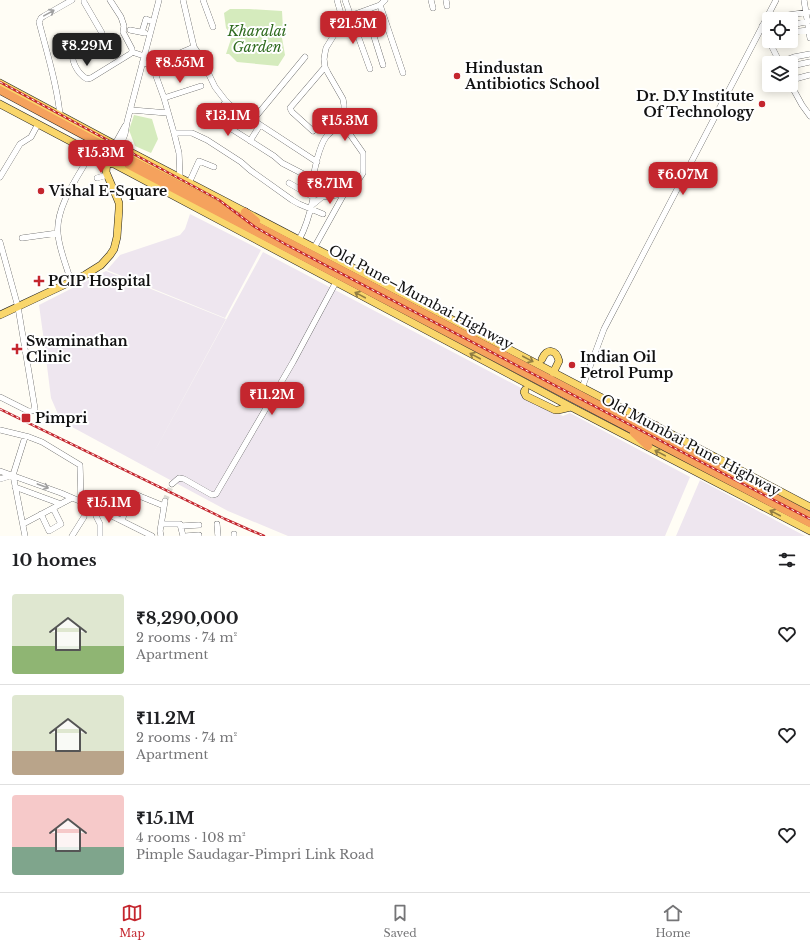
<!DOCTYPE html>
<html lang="en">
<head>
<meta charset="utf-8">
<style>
  :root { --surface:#fff; --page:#f6f6f6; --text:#202124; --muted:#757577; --line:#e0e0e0; --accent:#c4262e }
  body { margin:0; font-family:"Libre Baskerville",serif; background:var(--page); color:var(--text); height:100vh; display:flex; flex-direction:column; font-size:15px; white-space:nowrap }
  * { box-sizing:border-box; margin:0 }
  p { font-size:13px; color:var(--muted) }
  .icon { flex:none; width:22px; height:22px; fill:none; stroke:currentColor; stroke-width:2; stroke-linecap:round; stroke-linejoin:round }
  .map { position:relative; height:536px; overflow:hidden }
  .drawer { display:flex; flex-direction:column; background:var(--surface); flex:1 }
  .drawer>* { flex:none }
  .tools { position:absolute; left:762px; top:12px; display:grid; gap:8px }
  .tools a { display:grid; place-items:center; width:36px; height:36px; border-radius:4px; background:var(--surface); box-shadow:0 2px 10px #0003; font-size:20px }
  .price { position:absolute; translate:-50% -34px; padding:0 9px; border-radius:8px; background:var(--accent); color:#fff; font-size:13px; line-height:26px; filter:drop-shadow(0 1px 2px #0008) }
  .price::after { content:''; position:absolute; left:50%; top:24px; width:12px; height:9px; margin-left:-6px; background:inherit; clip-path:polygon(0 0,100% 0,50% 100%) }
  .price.on { background:#222; color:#fff }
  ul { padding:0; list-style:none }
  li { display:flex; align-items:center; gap:12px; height:100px; padding:0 12px }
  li+li { border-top:1px solid var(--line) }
  li span { display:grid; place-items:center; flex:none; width:112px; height:80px; border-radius:4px; color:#555 }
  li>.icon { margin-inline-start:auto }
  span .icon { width:48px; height:48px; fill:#fffc; stroke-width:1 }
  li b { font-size:17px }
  h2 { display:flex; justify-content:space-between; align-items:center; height:48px; padding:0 12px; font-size:17px }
  .tabs { display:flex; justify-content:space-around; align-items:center; height:56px; border-top:1px solid var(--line); background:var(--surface); font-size:11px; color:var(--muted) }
  .tabs a { display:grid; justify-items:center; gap:2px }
  .tabs .on { color:var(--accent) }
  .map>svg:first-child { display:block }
</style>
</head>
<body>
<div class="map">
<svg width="810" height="536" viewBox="0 0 810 536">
  <rect width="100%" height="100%" fill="#fffdf5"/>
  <path fill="#eee6ef" d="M190,214L261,250L225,318L107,270L120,255L180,235L185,229Z
    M263,252L523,389L524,397L563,416L570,413L690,477L665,536H288L228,511L146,467Z
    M106,271L226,319L146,467L61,421L51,398L43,334L39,305Z
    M700,480L805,536H676Z"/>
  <path fill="#d5ebbd" d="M230,9H249L282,11L283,29L282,38L285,55L278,66L237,62L229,54H226L232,36L226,28L224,13Z
    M134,115L152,119L158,139L151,153L135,146L129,130Z"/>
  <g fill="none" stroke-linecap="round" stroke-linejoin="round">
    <path stroke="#dbdad3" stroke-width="5.5" stroke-dasharray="5.5 3" stroke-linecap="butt" d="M165,501L172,484"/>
    <path stroke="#dbdad3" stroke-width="8" stroke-dasharray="8 4" stroke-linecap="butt" d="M99,143L131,160"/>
    <defs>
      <path id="minor" d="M84,0V2L102,33L101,35L76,48C67,57 78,74 87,79L91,78L130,54L132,52V49L123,32L124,26L121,17L110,0
        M183,0L194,47L200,56L215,87L225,100L230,105L317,162
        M203,0L213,27
        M337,0L343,21
        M345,0L370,69
        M431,0L433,8
        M446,0L447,6
        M804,0L810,38
        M380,5L403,73
        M366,11L383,65
        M767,18L810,12
        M791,25L810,21
        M762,26L769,40
        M130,30L145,33
        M142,32L146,19L153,22
        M791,32L810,30
        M769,41L780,63
        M132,52L144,56
        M780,62L794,57L810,54
        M142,63L152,65L164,98L174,133L179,153L180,178
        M152,65L194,47
        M796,65L810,62
        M791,80L810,75
        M791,85L802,105L810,116
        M164,98L201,86
        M131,110L168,113
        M218,113L226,101
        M60,115C57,84 47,53 39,22L41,18L44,16L72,0
        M216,119L274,156L282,163L313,179
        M253,120L305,57
        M313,131L292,112L290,108L325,67
        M174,133H192L207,140L241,162L250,170L292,200L299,204L323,214
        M250,141L260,125
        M115,144L125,126
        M120,147L125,134L127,122L159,0
        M0,177L20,144L31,137L38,124
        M97,178L107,175
        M189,183L199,161L214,167
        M289,183L313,197
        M311,206L322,197L344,194
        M22,238L58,233
        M299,240C306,227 310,213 313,199C314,192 312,185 313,178C314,171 316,165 317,159C323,138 326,132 347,123
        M314,248L344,194L349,187L359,179L363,173V153L349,133L347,127L344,113V105L343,99L328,73L325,67L324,59L325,53L326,48L342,22L347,17L380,5L385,0
        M71,282C67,267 59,249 58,234C55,207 79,175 92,152
        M582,388L604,329L776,0
        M0,397L28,411H32L35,409L18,307L0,242
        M0,430L29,437L42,442L80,465L81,501
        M0,471L61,493L98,509L152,536
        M0,479L13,475
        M172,484L179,478L184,479L212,495L216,494L293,362L336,282
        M15,487L61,504
        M132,493L164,506
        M97,508L96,516L100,524V536
        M41,514L49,531L61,524L53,508
        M122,520L129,502
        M23,524L72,498
        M162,524H180L183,536
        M217,524L218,536
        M181,526L199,525
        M234,534V536
        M25,536L13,475L25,437
        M72,536L84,517
        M161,536L160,531L165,501
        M186,536L199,535"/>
      <path id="major" d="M0,83L114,144
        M0,104L106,160
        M103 154a10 10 0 1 1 20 0a10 10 0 1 1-20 0Z
        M121,147L656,426L810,507
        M112,163L571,407L810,531
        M0,315L85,275L101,265L110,255L114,249L117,237L119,209V203L117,198L106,172L107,161
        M542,359C547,348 556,349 559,361L553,373
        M525,390L524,392L526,396L555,410H558L571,407"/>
      <path id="highway" d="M0,90L99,143
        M131,160L563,386L810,516
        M129,165L810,523
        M245,212L256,221
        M639,422L656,426
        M634,433L648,446"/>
    </defs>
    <use href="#minor" stroke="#444" stroke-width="6"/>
    <use href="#major" stroke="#222" stroke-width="8"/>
    <use href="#highway" stroke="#222" stroke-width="9"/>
    <use href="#minor" stroke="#fff" stroke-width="5.5"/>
    <use href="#major" stroke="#f9d66b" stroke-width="7"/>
    <use href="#highway" stroke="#f5a25d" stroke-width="8"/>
    <defs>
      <path id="rail" d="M0,82L219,200L255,227L285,244L810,519
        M0,409L225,519L264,536"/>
    </defs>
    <use href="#rail" stroke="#c4262e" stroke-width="2.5"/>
    <use href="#rail" stroke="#fff" stroke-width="1" stroke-dasharray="3" stroke-linecap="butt"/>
  </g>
  <defs><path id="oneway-shaft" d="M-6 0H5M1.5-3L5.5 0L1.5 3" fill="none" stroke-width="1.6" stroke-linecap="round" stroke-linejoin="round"/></defs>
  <g stroke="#a0a0a0">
    <use href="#oneway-shaft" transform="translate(49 13) rotate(-29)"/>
    <use href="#oneway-shaft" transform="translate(43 486) rotate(20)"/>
  </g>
  <g stroke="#917d42">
    <use href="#oneway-shaft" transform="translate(360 295) rotate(-152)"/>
    <use href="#oneway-shaft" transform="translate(475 356) rotate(-152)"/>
    <use href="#oneway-shaft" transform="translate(528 359) rotate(28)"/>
    <use href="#oneway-shaft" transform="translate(660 453) rotate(-152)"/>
    <use href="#oneway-shaft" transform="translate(775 513) rotate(-152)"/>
  </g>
  <g fill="#c4262e" stroke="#fff" stroke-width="1.5">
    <circle cx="457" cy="76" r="4"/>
    <circle cx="762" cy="104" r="4"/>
    <circle cx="41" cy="191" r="4"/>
    <path d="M37 275h4v4h4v4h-4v4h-4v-4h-4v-4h4z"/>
    <path d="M15 343h4v4h4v4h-4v4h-4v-4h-4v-4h4z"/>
    <circle cx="572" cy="365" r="4"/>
    <rect x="21" y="413" width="10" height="10" rx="2"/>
  </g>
  <g text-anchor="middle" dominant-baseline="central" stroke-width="4" stroke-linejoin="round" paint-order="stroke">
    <g font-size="14" font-style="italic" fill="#2f6b1f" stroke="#fff">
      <text x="257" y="31">Kharalai<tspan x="257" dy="16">Garden</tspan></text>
    </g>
    <g font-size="14" font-weight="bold" fill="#111" stroke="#fff" text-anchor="start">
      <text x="465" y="68">Hindustan<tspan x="465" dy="16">Antibiotics School</tspan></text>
      <text x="754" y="96" text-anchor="end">Dr. D.Y Institute<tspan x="754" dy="16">Of Technology</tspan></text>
      <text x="49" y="191">Vishal E-Square</text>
      <text x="48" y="281">PCIP Hospital</text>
      <text x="26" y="341">Swaminathan<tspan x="26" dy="16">Clinic</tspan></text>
      <text x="580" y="357">Indian Oil<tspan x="580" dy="16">Petrol Pump</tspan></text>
      <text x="35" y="418">Pimpri</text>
    </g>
    <g font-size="14" fill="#111" stroke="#fff">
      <text transform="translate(421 297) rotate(28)">Old Pune–Mumbai Highway</text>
      <text transform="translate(691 445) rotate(28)">Old Mumbai Pune Highway</text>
    </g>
  </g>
</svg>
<div class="tools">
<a><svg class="icon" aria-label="locate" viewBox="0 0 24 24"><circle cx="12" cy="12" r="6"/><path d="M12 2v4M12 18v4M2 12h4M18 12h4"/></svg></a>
<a><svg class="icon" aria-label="layers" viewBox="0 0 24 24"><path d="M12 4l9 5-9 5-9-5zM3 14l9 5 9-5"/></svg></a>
</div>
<b class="price" style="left:353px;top:45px">₹21.5M</b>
<b class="price on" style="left:87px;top:67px">₹8.29M</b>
<b class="price" style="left:180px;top:84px">₹8.55M</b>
<b class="price" style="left:228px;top:137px">₹13.1M</b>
<b class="price" style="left:345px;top:142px">₹15.3M</b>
<b class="price" style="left:101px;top:174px">₹15.3M</b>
<b class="price" style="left:683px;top:196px">₹6.07M</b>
<b class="price" style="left:330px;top:205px">₹8.71M</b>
<b class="price" style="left:272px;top:416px">₹11.2M</b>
<b class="price" style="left:109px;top:524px">₹15.1M</b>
</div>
<section class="drawer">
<h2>10 homes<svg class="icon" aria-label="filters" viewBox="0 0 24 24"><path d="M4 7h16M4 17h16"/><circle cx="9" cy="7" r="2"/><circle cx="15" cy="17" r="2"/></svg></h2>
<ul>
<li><span style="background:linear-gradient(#dfe7d0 65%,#8fb573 0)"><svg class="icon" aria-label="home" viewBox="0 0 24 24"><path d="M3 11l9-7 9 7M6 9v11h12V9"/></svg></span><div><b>₹8,290,000</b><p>2 rooms · 74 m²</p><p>Apartment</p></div><svg class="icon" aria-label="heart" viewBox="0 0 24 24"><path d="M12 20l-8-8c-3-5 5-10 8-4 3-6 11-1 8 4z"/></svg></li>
<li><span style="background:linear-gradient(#dfe7d0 70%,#b9a48a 0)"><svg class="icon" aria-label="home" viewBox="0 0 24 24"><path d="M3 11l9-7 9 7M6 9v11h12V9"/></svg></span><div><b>₹11.2M</b><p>2 rooms · 74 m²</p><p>Apartment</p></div><svg class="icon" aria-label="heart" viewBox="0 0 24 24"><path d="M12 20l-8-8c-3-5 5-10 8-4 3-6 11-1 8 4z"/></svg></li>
<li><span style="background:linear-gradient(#f6c9c9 65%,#7fa58c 0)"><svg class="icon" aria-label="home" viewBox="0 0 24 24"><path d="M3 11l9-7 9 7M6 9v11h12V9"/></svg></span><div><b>₹15.1M</b><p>4 rooms · 108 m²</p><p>Pimple Saudagar-Pimpri Link Road</p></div><svg class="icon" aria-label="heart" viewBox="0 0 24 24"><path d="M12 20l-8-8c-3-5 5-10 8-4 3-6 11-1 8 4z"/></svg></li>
</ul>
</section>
<nav class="tabs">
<a class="on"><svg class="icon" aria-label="map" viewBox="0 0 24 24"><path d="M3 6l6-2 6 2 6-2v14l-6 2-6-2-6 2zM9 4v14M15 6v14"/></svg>Map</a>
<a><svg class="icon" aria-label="saved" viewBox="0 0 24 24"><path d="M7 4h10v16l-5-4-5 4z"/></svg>Saved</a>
<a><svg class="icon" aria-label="home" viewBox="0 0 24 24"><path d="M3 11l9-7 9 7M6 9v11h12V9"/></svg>Home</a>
</nav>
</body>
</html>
